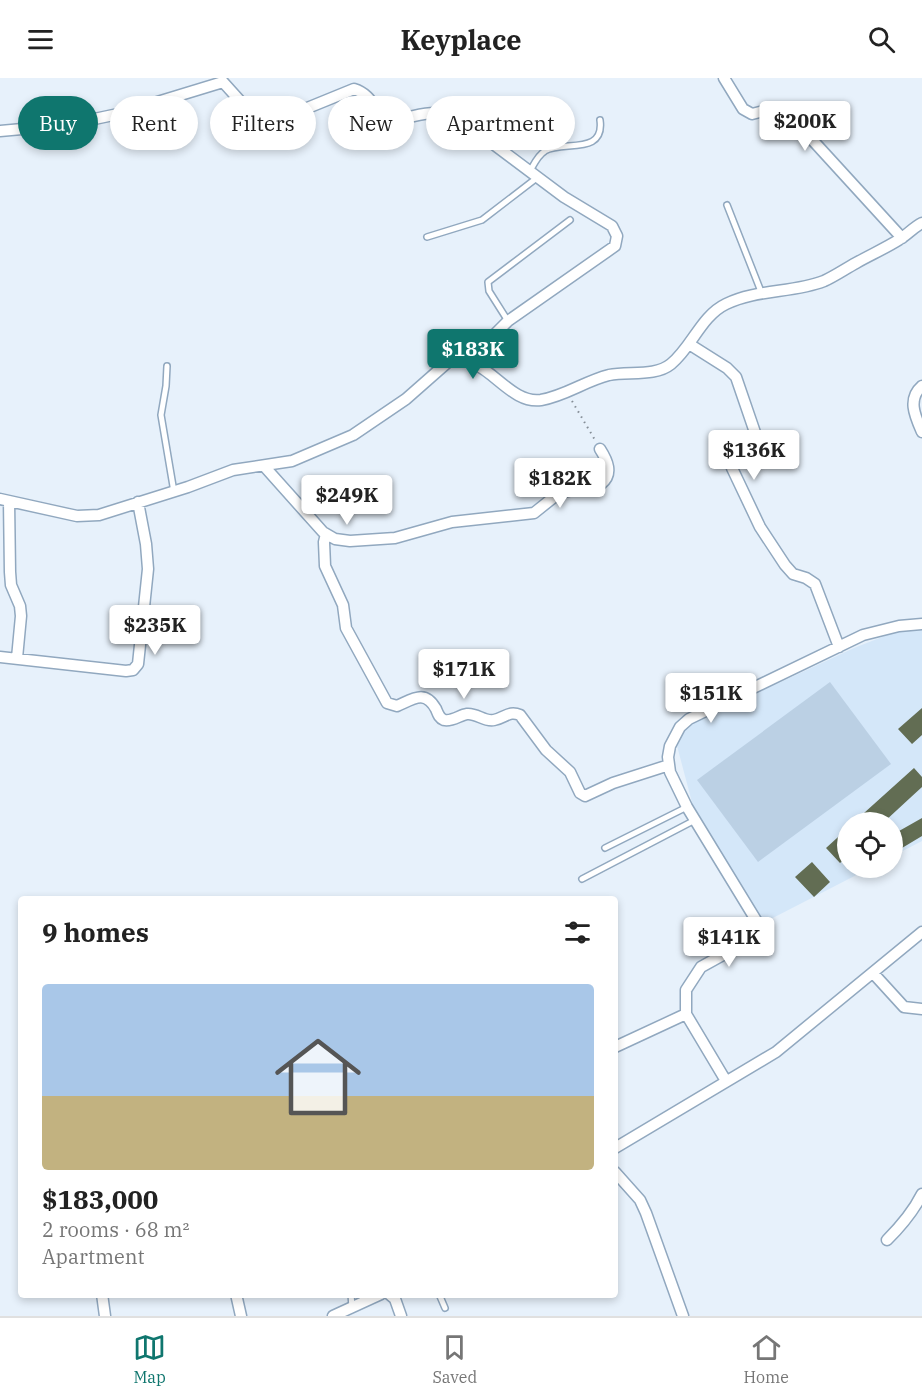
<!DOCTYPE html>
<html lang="en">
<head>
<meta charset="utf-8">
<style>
  :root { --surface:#fff; --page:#f2f2f2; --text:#222; --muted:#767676; --line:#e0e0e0; --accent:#0f766e }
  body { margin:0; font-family:"IBM Plex Serif",serif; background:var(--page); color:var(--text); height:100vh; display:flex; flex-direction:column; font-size:22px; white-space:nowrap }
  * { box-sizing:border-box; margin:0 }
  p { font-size:20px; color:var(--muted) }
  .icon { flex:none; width:33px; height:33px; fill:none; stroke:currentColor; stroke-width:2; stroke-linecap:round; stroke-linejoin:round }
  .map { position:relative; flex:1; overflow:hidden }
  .panel { position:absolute; left:18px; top:818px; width:600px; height:402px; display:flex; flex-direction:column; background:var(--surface); border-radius:6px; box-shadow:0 3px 9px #0003 }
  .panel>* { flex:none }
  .top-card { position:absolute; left:18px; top:18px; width:600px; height:54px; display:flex; gap:12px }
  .tools { position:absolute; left:837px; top:734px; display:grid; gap:12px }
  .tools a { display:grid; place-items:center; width:66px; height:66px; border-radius:50%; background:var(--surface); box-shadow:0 3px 9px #0003; font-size:30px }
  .price { position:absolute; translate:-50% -51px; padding:0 14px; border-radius:6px; background:#fff; color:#222; font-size:20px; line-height:39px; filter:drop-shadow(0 2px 3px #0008) }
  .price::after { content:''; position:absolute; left:50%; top:36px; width:18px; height:14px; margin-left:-9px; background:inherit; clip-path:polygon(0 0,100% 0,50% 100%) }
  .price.on { background:var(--accent); color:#fff }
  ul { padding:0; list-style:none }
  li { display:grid; align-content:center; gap:12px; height:318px; padding:0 24px }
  li span { display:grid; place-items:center; height:186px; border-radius:6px; color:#555 }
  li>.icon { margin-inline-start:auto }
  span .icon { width:108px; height:108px; fill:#fffc; stroke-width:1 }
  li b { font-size:26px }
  h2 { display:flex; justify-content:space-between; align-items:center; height:72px; padding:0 24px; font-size:26px }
  .pill { padding:0 21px; border-radius:27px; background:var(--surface); box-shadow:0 3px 9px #0003; font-size:21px; line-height:54px }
  .pill.on { background:var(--accent); color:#fff }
  header { display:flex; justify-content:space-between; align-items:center; height:78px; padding:0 24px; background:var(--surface); font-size:27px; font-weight:700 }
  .dock { display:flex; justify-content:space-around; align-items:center; height:84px; border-top:2px solid var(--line); background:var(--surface); font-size:16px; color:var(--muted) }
  .dock a { display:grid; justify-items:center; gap:3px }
  .dock .on { color:var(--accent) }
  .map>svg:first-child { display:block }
</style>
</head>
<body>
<header><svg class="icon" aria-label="menu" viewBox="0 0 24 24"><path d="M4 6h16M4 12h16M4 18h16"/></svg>Keyplace<svg class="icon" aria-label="search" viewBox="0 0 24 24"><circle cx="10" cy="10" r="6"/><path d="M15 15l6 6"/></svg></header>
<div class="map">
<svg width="922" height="1238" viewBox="0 0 922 1238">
  <rect width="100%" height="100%" fill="#e7f1fb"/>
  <path fill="#d4e7f9" d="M905,550L922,552V763L893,778L892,744H848V789H872L763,845L694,732L676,664L690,646L695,644L854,570Z"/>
  <path fill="#bbd0e4" d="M830,604L891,686L758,784L697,702Z"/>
  <path fill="#626d53" d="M922,630V657L912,666L898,651Z
    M914,690L922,699V709L910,720L884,744H854Z
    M922,740V758L892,776V757Z
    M848,750V778L840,785L826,770Z
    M812,784L830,804L814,819L795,799Z"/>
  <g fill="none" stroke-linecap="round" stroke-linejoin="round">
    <defs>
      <path id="service" d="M530,93C534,86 538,77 545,73C562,62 605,78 600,42
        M727,127L762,216
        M427,159L482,142L538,99
        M508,243L489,213L488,204L570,142
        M167,288L166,308L161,337L174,414
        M605,770L687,729
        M582,801L695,742
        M351,1216L352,1230
        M439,1216L445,1230"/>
      <path id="minor" d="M724,0L743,31L752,36L775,30L785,32L902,160
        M0,53L66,47L118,36L223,4L258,43L273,44L354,11C373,17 374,33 389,44C416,38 432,29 460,41L564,119L612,148L617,158L615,168L508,243L491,260L479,288
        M689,266L727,290L736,299L760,369L755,378L733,387L732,390L760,449L785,487L793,496L806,500L815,506L839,569
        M922,308C907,321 915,338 922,354
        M264,388L323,454L335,461L350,463L395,460L452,444L534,435L559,415L601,406C614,396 607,382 600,371
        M0,421L77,438L99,437L188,409L233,392L292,383L353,357L406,321L448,284C486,272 506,327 541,322C565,318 585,303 609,297C629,293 655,299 671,286C692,269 701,238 726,226C756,211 794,215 824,203C835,198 845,191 856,185C870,177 886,170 900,161C908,156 914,149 922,145
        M9,423L10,494L11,507L20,528L21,538L17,580
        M326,456L324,464L325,488L343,527L346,550L387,625L397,628C413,621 425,611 436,631C438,636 439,640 444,642C452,644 460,637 467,636C477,635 484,644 494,642C505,640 509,632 520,637L546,672L570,694L580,715L585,718L613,705L669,687
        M0,579L126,593L133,592L138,586L148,491L146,466L138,424
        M873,895L904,929L922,931
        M615,969L686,936
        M726,1003L686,936V912L701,889L748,863L755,856L759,847L687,729L670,694L668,679L670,668L680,649L689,641L863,557L899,548L922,546
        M615,1070L776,974L922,854
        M615,1094L640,1122L646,1135L683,1238
        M887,1162C901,1148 913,1134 922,1116
        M102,1216L105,1238
        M236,1216L241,1238
        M389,1216L395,1221L401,1238
        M333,1238L381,1216"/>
    </defs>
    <use href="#service" stroke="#91a8bf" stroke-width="8"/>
    <use href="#minor" stroke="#91a8bf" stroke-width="13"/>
    <path stroke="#838c95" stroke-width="2" stroke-dasharray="1.5 4.5" stroke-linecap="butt" d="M572,323L595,362"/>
    <use href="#service" stroke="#fff" stroke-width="5"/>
    <use href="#minor" stroke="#fff" stroke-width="10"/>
  </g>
</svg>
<div class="tools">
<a><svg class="icon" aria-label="locate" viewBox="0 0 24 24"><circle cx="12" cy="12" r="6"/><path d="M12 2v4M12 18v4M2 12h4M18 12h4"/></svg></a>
</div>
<b class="price" style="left:805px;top:74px">$200K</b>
<b class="price on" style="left:473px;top:302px">$183K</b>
<b class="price" style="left:754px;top:403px">$136K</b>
<b class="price" style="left:560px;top:431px">$182K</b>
<b class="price" style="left:347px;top:448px">$249K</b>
<b class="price" style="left:155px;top:578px">$235K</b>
<b class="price" style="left:464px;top:622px">$171K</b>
<b class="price" style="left:711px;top:646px">$151K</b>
<b class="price" style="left:729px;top:890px">$141K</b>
<div class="top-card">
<a class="pill on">Buy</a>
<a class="pill">Rent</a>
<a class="pill">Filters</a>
<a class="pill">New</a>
<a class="pill">Apartment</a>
</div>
<section class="panel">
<h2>9 homes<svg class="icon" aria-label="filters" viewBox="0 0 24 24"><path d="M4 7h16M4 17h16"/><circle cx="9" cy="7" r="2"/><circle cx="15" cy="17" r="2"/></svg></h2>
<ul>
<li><span style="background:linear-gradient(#a9c7e8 60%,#c2b280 0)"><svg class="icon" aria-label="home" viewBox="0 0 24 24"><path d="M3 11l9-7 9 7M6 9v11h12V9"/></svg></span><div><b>$183,000</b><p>2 rooms · 68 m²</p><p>Apartment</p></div></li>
</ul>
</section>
</div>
<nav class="dock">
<a class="on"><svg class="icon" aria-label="map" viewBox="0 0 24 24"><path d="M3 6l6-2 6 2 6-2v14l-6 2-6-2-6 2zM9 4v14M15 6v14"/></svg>Map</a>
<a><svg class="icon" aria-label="saved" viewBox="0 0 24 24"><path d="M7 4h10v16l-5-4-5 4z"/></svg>Saved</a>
<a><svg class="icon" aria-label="home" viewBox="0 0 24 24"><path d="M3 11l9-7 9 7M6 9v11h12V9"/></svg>Home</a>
</nav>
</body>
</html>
